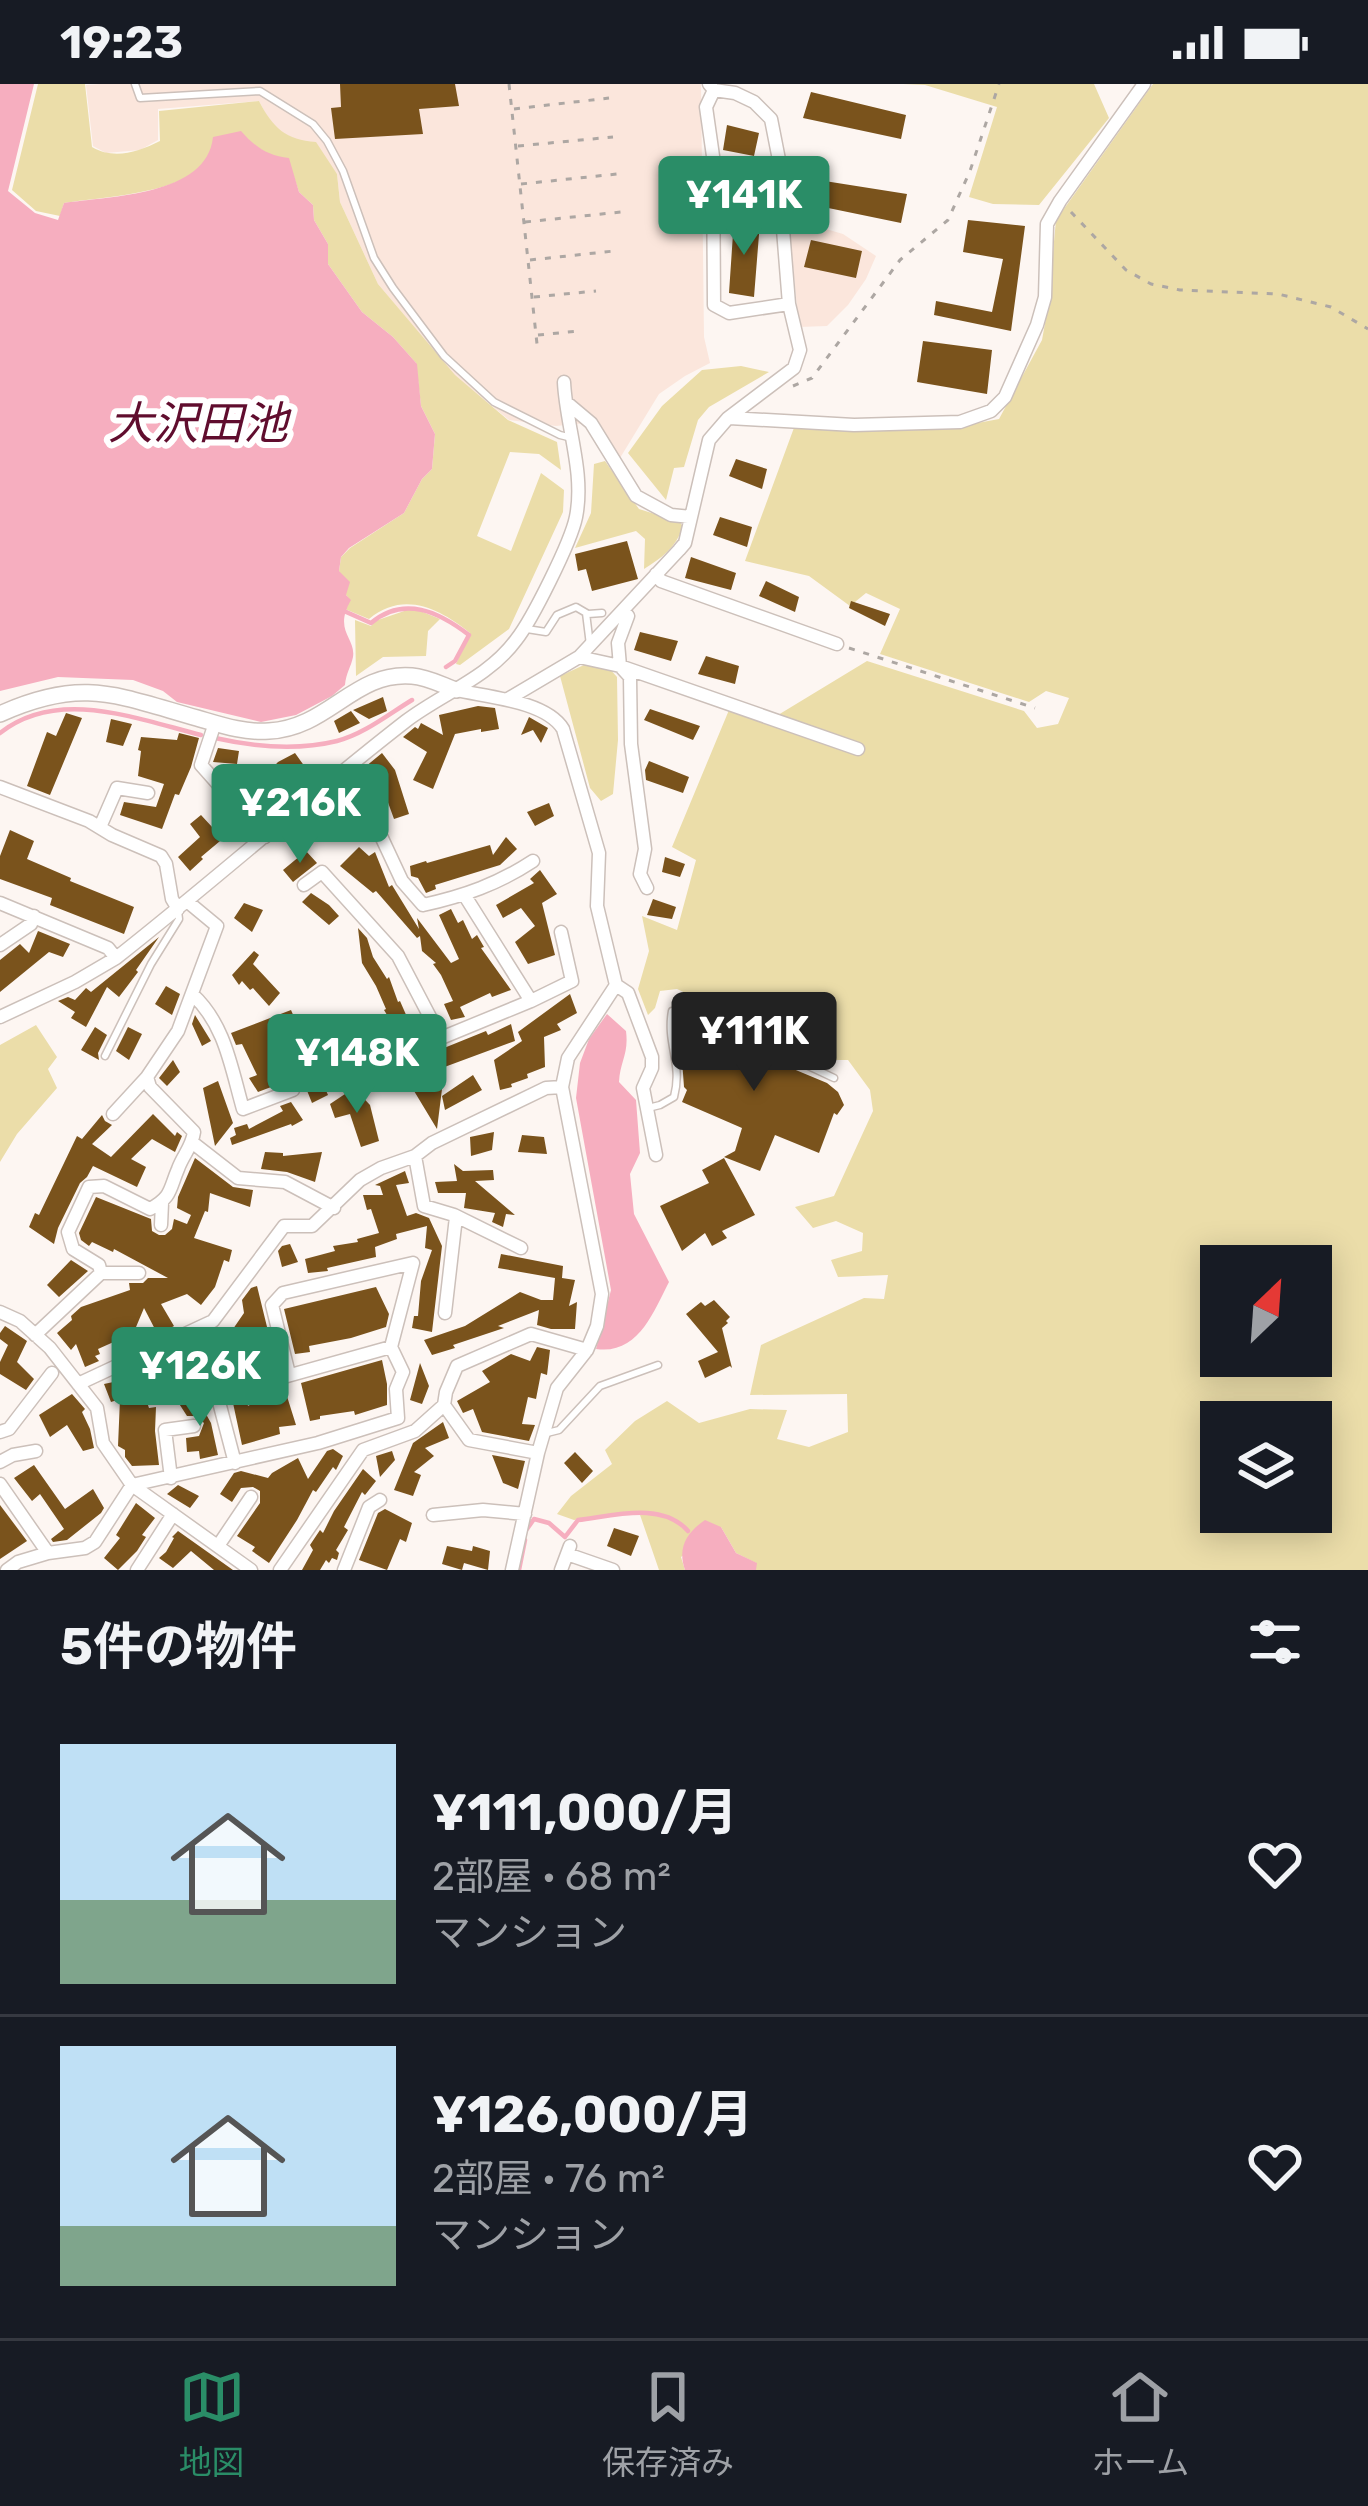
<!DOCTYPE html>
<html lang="ja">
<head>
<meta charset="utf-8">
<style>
  :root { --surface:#171b24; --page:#242831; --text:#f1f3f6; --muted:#9ea1a6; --line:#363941; --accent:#2a8d67 }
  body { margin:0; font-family:Rubik,"Noto Sans JP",sans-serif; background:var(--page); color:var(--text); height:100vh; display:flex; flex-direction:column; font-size:45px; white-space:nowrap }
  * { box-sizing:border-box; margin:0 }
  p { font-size:39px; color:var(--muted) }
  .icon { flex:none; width:66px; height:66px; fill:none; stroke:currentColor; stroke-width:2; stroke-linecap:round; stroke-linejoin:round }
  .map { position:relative; height:1486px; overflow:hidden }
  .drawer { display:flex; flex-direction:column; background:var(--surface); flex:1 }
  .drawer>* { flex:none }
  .needle { width:78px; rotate:25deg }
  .controls { position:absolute; left:1200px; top:1161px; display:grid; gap:24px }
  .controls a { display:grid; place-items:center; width:132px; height:132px; border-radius:0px; background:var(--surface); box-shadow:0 6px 30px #0003; font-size:60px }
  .price { position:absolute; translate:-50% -102px; padding:0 27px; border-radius:12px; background:var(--accent); color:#fff; font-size:39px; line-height:78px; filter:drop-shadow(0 3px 6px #0008) }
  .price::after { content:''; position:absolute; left:50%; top:72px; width:36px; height:27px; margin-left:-18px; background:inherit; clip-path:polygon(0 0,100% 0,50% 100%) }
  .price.on { background:#222; color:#fff }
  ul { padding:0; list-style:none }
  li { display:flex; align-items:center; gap:36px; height:300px; padding:0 60px }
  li+li { border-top:3px solid var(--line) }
  li span { display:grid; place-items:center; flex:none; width:336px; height:240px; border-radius:0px; color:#555 }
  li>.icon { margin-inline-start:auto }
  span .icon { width:144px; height:144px; fill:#fffc; stroke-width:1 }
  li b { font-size:51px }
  h2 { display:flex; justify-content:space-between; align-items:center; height:144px; padding:0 60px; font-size:51px }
  .status { display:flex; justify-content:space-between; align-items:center; height:84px; padding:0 60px; background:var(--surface); direction:ltr }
  .status svg { height:33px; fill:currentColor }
  .dock { display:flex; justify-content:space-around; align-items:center; height:168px; border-top:3px solid var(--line); background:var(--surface); font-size:33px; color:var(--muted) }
  .dock a { display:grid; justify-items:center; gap:6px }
  .dock .on { color:var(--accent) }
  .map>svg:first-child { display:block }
</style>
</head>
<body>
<div class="status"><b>19:23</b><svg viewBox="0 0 49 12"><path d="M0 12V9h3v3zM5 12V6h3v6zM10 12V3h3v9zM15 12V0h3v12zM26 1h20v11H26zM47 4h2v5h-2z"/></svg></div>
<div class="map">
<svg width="1368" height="1486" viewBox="0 0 1368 1486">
  <rect width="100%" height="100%" fill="#fdf6f2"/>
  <path fill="#fbe6dc" d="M100,0H701L704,253L710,279L685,292L659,310L620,374L596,338L556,342L509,336L454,291L378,200L340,118L337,90L299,57L280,48L271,40L259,17L158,25V56L140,66L106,69L93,62L86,1Z
    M789,142L819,143L843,150L876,172L866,195L848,221L827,242L799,243Z"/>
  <path fill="#ebdda9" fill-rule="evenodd" d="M38,0H85L92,63C114,76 138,68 160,57L159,27L259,17C273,44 286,56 316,58L337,90L340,118L378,200L455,291L508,336L557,358L561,386L539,370L510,368L477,452L511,467L541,389L564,406L563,428L509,545L460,581L456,580L470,549C440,525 404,506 369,535L345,525L350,516L346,511L339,487L341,473L350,464L404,429L422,395L432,385L435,350L421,322L416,279L393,253L362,228L328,180V160L314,136L313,121L299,108L291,84L252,60L212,68C208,73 206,80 201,84C172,110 102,113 64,119L60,132L36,127L12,106Z
    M903,0H1094L1109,34L1039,121L993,120L969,113L997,23L925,1Z
    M1153,0H1368V1486H756V1479L736,1469L721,1443L681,1473L685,1486H659L639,1428L574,1436L557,1430L571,1412L612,1380L605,1366L635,1337L667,1317L699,1339L750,1325L787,1326L777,1355L809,1363L848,1348L847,1310L750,1311L761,1261L864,1214L884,1215L888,1191L838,1193L831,1176L862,1167L863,1149L836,1137L813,1144L795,1123L834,1112L873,1027L870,1006L848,976H828L677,905L660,907L655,924L648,931L638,905L649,867L642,832L677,846L696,776L672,763L729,626L858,672L861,662L778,631L867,577L1024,627L1037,644L1058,640L1069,614L1046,607L1029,618L880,570L900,525L866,509L850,522L809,492L745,477L795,341L972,340L999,335L1042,256L1048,223L1056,136ZM1221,1182H1311V1272H1221ZM1221,1338H1311V1428H1221Z
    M741,282L769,288L709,323L698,336L684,383L674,384L666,416L628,369L662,322L702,286Z
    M605,377L639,425L680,438L683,443C676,463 662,474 644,485L645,455L636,447L575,464L591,429L594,380Z
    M413,524L440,535L428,547L426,572L383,573L356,592L355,536L371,542L375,537Z
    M584,581L609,584L617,593L618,656L613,710L601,717L590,704L560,592Z
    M36,941L57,973L48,985L57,1004L17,1050L0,1078V961Z"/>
  <path fill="#f6aebf" d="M0,0H34L8,107L35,129L58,136L64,119C110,112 207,112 213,53L241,47C255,63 268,72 289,74L299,108L313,121L314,136L328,160V180L362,228L393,253L417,280L421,322L435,350L432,385L422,395L404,429L349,464L341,473L339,487L350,498L346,511L351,516C333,547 356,554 353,573C351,583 346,589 345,601L332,612L296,631L261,638L177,618L163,607L133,596L58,593L0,607Z
    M607,930L626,947C629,970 620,977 619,998L636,1016L640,1069L630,1090L634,1130L669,1198C653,1229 638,1271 596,1265L611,1206L576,1014L580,979L589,955Z
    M705,1436L721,1443L736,1469L757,1479L756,1486H685C677,1464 687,1448 705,1436Z"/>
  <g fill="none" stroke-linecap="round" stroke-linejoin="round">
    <path stroke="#f6aebf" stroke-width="4.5" d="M344,527L371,539C404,511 439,528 469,551L455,577L446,583
      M0,649C58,603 137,635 201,651
      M215,654C255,663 296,667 337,657C364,650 389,630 412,616
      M527,1445L534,1435L549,1439L565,1453L578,1436C613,1432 662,1417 688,1447
      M519,1486L525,1456"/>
  </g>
  <path fill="#7a531c" d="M340,0H455L459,22L419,25L423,50L335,55L331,24L341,23Z
    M811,8L906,31L901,55L803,34Z
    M727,41L759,49L754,72L723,66Z
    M725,93L759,100L757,113L724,106Z
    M812,95L907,110L901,139L804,119Z
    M734,135L760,138L754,213L729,209Z
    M968,136L1025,142L1011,247L934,231L936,217L992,228L1003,175L963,168Z
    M811,156L862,167L856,194L804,183Z
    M923,257L992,266L987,310L917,298Z
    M736,375L767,385L762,405L729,392Z
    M720,433L752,443L747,463L713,451Z
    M627,457L638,495L592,507L586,485L578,487L575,470Z
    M691,473L736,489L731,506L685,494Z
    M766,497L799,513L795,528L759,512Z
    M851,517L890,530L885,542L849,524Z
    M640,548L678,557L671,577L634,566Z
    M706,572L739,582L735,600L698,590Z
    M383,613L387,627L369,635L353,626Z
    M478,622L495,624L499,645L481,648V645L455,650L433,705L413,696L427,668L403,653L415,643L418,645L421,639L443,651L439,631Z
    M650,625L700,642L693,656L644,636Z
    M351,627L360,639L339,649L334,637Z
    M66,629L82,634L50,711L27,702L47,648L56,652Z
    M529,633L548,644L541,659L533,646L521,651Z
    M111,635L132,640L123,662L106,658Z
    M179,649L199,654L191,683L179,711L175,710L162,745L120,731L124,718L156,723L164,700L138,692L141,667L138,666L141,653L177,656Z
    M218,664L239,667L237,680L213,678Z
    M295,669L310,690L289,704L290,706L274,719L279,725L265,738L245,714L264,698L262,695L278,678Z
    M382,669L395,686L409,730L394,735L386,713L365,683Z
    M649,677L689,693L683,709L646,696L645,686Z
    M549,719L554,732L535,742L527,728Z
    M229,729L242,743L228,756L226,752L201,773L203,775L190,787L178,773L200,753L190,740L201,731L213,744Z
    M10,746L34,757L27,775L71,794L70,797L134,823L124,850L50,821L52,814L0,795V772Z
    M506,753L517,765L500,781L435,801L436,805L426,809L418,794L411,792L410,782L426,777L427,779L490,761L493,771Z
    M359,763L369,772L375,768L389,803L392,801L419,845L417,834L451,879L459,875L439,831L451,825L458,839L463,836L472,855L477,851L484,863L481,864L511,906L492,913L490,909L460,923L465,933L451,936L444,920L453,917L441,891L433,880L436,879L422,867L420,852L417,854L376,807L373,809L340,782Z
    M306,767L317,779L293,798L283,786Z
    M665,773L685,780L680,793L662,788Z
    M540,786L557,810L542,819L555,871L528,880L515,858L535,842L521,824L503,834L496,821L534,799L530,795Z
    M311,809L329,821L339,832L329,841L302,818Z
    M653,815L676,823L672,835L647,831Z
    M244,819L263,826L252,848L234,834Z
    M358,844L367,854L373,873L387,895L389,893L398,918L400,917L407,933L392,939L384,926L386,925L376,902L362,879Z
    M38,847L70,860L63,873L49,868L0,908V876L20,860L29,869Z
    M159,853L136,886L138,888L119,913L107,903L86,943L71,934L75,928L58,917L68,913L75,916L86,904L91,908Z
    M254,867L259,871L253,880L280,909L269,922L253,904L250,906L242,897L239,901L232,891Z
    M166,902L180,910L172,931L155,920Z
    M570,910L577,929L557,940L561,946L544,953L545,983L527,990L528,994L511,1000L512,1003L500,1006L494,976L522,957L518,948Z
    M291,926L318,988L302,994L301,990L298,991L287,965L280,960H275L268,970L279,1000L258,1008L249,994L257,991L242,960L236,961L231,949Z
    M195,931L211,957L202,962L192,940Z
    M679,934H688L779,979L827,999L838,1008L844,1021L837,1031L834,1029L819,1069L775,1051L760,1087L724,1073L735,1067L742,1044L682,1018L687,1006L684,1003Z
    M511,940L515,957L431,988L442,1005L437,1045L408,997L444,964L486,947L488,951Z
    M95,943L107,951L98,969L99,976L81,966Z
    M128,943L142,950L129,976L116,967Z
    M173,976L180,988L167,1002L159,994Z
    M473,991L482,1006L445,1026L442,1012Z
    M321,995L328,1011L312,1019L306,1004Z
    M218,997L233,1039L215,1062L203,1004Z
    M354,1004L370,1021L379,1057L361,1063L350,1030L335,1034L330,1020Z
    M291,1018L303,1036L292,1042L291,1040L232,1061L230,1054L236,1051L234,1044L247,1040L249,1045L283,1027L280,1022Z
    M153,1030L175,1052L177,1048L182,1052L175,1068L152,1055L131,1075L146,1083L137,1103L93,1082L87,1093L80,1099L58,1144L54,1160L29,1143L35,1129L39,1131L77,1052L82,1055L102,1031L105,1037L112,1041L92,1060L111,1073Z
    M494,1048L492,1066L471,1072L470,1053Z
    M522,1051L544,1053L547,1070L518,1068Z
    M265,1068L283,1069V1072L322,1068L315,1098L287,1088L261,1085Z
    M195,1074L233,1103L253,1106L250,1123L210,1109L208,1128L205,1127L194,1154L232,1166L229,1178L224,1176L215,1203L201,1221L187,1210L161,1220L174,1242L158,1251L144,1224L131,1255L127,1252L98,1265L100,1270L95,1272L99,1277L85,1283L76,1260L71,1266L57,1249L72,1236L71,1232L81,1223L130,1206L129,1199H143L148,1194H168L114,1165L113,1168L92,1158L89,1162L81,1156L79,1149L96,1113L151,1135L152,1147L159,1151H165L172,1145L174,1135L187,1140L191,1131L177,1124L178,1113Z
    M724,1074L755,1131L722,1147L727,1154L712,1162L705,1149L682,1167L660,1122L709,1099L702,1086Z
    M454,1080L463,1087L493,1086L494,1096L475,1097L515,1131L506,1130L503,1143L492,1138L495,1129L464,1124L466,1109H438L435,1098L457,1097Z
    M405,1087L409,1099L396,1101L407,1132L416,1129L429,1134L442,1162L432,1248L412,1244L414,1232H418L421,1197L432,1166L425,1164L427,1142L396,1150L397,1155L375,1163L376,1173L327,1184L328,1187L308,1189L305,1175L335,1167L333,1162L358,1158L357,1155L379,1149L371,1125L367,1126L363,1111H383L380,1102L375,1101Z
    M290,1160L298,1178L282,1183L278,1167L282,1162Z
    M501,1170L563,1182L562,1194L575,1196L569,1222L577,1218L575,1245H551L537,1241L539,1226L498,1242L504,1244L453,1261L455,1264L432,1271L424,1256L465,1242L520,1208L541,1216H553L555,1194L498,1184Z
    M71,1176L88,1187L59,1213L47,1201Z
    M257,1202L269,1251L267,1252L276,1281L259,1286L248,1255L242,1264L236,1259L208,1272L200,1255L218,1250L224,1258L244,1229L242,1216L251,1204Z
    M376,1203L389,1230L386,1243L351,1254L309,1262L310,1268L295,1270L284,1225Z
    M714,1216L730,1233L726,1237L728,1239L722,1244L732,1284L730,1282L705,1294L698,1277L718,1268L686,1230L701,1218L705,1222Z
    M5,1242L27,1257L17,1278L34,1295L26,1306L0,1290V1278L8,1261L0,1255V1249Z
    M537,1263L550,1266L547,1291L541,1289L536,1315L528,1313L522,1340L535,1341L529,1357L482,1348L473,1325L463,1329L457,1317L490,1298L482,1287L511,1270L530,1277Z
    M178,1265L185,1277L182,1278L185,1286L175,1292L173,1287L162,1293L157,1286L156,1317L149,1300L142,1304L149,1324L156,1323L155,1347L159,1381L132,1382L125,1373V1366L118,1362L120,1315L111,1318L104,1300L118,1297L120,1299L145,1289L142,1282Z
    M382,1276L387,1300V1321L355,1331L354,1327L320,1332V1335L310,1337L301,1299Z
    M420,1279L429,1302L422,1320L410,1316Z
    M285,1306L296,1341L279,1343L280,1350L242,1361L233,1319L246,1314L248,1322L274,1307Z
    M194,1309L211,1339L218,1371L200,1375L199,1367L187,1368L186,1354L199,1352L204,1339L197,1332H187L178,1318Z
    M72,1310L85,1325L82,1328L90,1345L94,1364L83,1367L67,1341L50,1353L39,1331Z
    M443,1338L449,1354L425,1364L434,1372L414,1388L421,1391L413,1412L394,1406L413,1359Z
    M333,1365L343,1372L336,1386L333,1383L316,1408L313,1406L297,1436L269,1479L252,1467L255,1463L237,1452L260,1419V1407L253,1403L241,1404L232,1418L220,1410L234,1389L241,1387L268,1394L272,1389L298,1374L308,1395L327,1367Z
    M392,1367L395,1376L380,1393L376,1372Z
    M575,1368L593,1387L582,1399L564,1379Z
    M492,1371L525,1377L518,1405L503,1399Z
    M34,1381L65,1425L93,1405L104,1424L101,1429L67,1456L53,1458L51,1455L64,1445L40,1410L32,1417L14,1394Z
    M363,1385L376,1397L365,1411L362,1408L344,1443L348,1446L336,1466L339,1469L337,1476L332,1474L329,1479L326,1476L320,1486H302L313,1466L310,1461L320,1446L323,1449L334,1427Z
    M178,1401L199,1412L190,1424L167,1410Z
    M136,1419L155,1434L142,1451L146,1453L137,1467L118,1486L104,1474L120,1454L116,1451Z
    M0,1421L27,1457L0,1475Z
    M385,1425L412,1439L406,1458L400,1455L387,1486L359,1476L378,1429Z
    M614,1444L639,1452L631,1472L607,1462Z
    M178,1447L233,1486H214L191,1467L173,1484L159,1474L166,1468L174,1454L172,1453Z
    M447,1462L472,1467L473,1462L490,1467L488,1486L464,1479L462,1486L442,1480Z"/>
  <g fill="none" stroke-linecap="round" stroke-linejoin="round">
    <defs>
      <path id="service" d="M135,0L140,14L260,7L313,40L327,57L343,87L374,174L393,204L444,272L494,318L560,351L572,354
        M586,529L590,561
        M527,545L546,548L557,531L576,523L588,530L602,529
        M105,972L151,880L179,835L178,827
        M648,1024L660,1021L674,1013C683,979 666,960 672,927L689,926L834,994
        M547,1349L559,1346L600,1302L658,1281"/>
      <path id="minor" d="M714,6L706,23L713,72L714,221L729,229L789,220
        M566,318L591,339L636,412L671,431L691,433
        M729,334L854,341L960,338L991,327L1005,313L1037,241L1045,213L1047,140L1060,117L1144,0
        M656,490L661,497L837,560
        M623,526L628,532L618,559L620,582L630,593L631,660L645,765L640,790L647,804
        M579,573L620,582L858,665
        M456,606C487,613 546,617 563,645L599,769L597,822L616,901L628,909L652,973V984L643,1004L656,1071
        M508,615L579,573L679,466L685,459L709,356L728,334L794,284L800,266L789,220L782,133V91L771,35L754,18L735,9L714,6L709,0
        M215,639L201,681L265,753
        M339,692L373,735L402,797L423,821C464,812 498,800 533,777
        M0,703L89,737L112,751L161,772L166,780L172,815L178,825
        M100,743L117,704L148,709
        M304,801L322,788L398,872L441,954L531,917L465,812
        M0,819L108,864L116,874
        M0,861L31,840L34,832
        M192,910C225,940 231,983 243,1025L293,1006L278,970
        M531,917L572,897L561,848
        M0,933L75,898L116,874C214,797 308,713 406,637C443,609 488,594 516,556C532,536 571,458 576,433C585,388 566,342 564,298
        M113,1030L147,993
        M193,1059L238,1094L285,1098L334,1124
        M415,1072L424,1122L454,1131L521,1164
        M161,1141L162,1119
        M101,1189H139
        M0,1228L20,1237L50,1264L97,1324L103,1359L132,1401L251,1486
        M445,1229L456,1133
        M35,1251L101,1189L99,1181L73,1165L68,1148L89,1103L104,1102L150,1125C172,1113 169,1106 178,1085C183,1071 192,1063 194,1048L150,1003L147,993L178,947L217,842L188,818
        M78,1300L213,1237L284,1142H312L360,1096L381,1084L415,1072L432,1059L546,1004L562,1003
        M0,1348L9,1345L52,1289
        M538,1369L469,1356L444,1321L446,1308L457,1282L531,1250L587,1266
        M0,1378L13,1371L36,1367
        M235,1379L219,1318L230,1308L391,1263
        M171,1394L165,1346L194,1342
        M0,1400L48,1469
        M433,1431L483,1426L525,1430
        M218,1462L251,1413
        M567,1470L613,1486
        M7,1486L18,1478L48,1469L85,1464L95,1458L132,1401L318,1359L398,1334L396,1305L403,1288L391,1263L413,1179L283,1209L272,1221L289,1290
        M137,1486L173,1430
        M280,1486L363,1366L415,1347L444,1321
        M344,1486L369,1423L380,1416
        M512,1486L538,1369L557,1304L587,1266L597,1242L602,1210L562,1003L568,974L616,901
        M561,1486L570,1462"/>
      <path id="tertiary" d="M0,630C82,593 115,611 197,634C221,641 244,649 269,647C329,644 354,587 412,592C427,593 442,601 456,606"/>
    </defs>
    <use href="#service" stroke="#ccc0ba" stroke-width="9"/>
    <use href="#minor" stroke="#ccc0ba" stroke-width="15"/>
    <use href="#tertiary" stroke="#ccc0ba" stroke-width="18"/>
    <path stroke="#ada7a3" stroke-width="3" stroke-dasharray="6 9" stroke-linecap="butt" d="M509,0L537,260
      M514,25L609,14
      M518,62L613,53
      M521,100L617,90
      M1071,128L1126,186L1151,200L1180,206L1278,210L1331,223L1368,245
      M525,138L621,128
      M530,176L614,167
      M534,213L596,207
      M538,251L578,247
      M793,302L812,294L900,176L948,136L970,87L999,0
      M849,564L1035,624"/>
    <use href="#service" stroke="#fff" stroke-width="6"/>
    <use href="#minor" stroke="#fff" stroke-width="12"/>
    <use href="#tertiary" stroke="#fff" stroke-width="15"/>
  </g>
  <g text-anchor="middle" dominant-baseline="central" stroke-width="12" stroke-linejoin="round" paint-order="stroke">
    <g font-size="45" font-style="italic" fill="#600d2e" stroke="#fff">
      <text x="198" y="339">大沢田池</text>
    </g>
  </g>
</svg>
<div class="controls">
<a><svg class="needle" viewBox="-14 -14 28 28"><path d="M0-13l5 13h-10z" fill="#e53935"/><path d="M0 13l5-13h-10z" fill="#9ea1a6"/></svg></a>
<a><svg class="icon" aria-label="layers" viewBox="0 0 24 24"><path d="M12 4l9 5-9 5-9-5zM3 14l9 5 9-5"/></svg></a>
</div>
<b class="price" style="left:744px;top:174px">¥141K</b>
<b class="price" style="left:300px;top:782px">¥216K</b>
<b class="price on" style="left:754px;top:1010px">¥111K</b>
<b class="price" style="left:357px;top:1032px">¥148K</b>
<b class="price" style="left:200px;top:1345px">¥126K</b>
</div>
<section class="drawer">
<h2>5件の物件<svg class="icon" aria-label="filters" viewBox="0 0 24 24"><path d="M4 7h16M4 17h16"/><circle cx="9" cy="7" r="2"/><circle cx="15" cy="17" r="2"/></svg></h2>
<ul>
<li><span style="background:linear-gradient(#bfe0f5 65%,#7fa58c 0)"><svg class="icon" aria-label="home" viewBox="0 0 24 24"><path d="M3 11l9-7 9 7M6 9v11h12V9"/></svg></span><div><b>¥111,000/月</b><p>2部屋 · 68 m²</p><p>マンション</p></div><svg class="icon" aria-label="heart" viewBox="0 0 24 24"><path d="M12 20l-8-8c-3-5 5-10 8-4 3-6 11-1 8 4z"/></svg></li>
<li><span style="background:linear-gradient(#bfe0f5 75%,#7fa58c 0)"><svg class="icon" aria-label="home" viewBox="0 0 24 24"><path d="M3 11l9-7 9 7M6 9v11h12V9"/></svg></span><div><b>¥126,000/月</b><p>2部屋 · 76 m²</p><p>マンション</p></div><svg class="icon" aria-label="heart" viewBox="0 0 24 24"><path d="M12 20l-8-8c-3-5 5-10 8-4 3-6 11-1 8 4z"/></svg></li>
</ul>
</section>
<nav class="dock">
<a class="on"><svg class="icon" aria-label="map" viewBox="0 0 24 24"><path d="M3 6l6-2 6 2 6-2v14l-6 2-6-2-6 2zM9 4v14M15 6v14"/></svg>地図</a>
<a><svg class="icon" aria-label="saved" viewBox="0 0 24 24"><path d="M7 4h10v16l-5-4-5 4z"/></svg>保存済み</a>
<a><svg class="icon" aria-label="home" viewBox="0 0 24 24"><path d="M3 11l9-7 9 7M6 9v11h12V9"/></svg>ホーム</a>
</nav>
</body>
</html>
